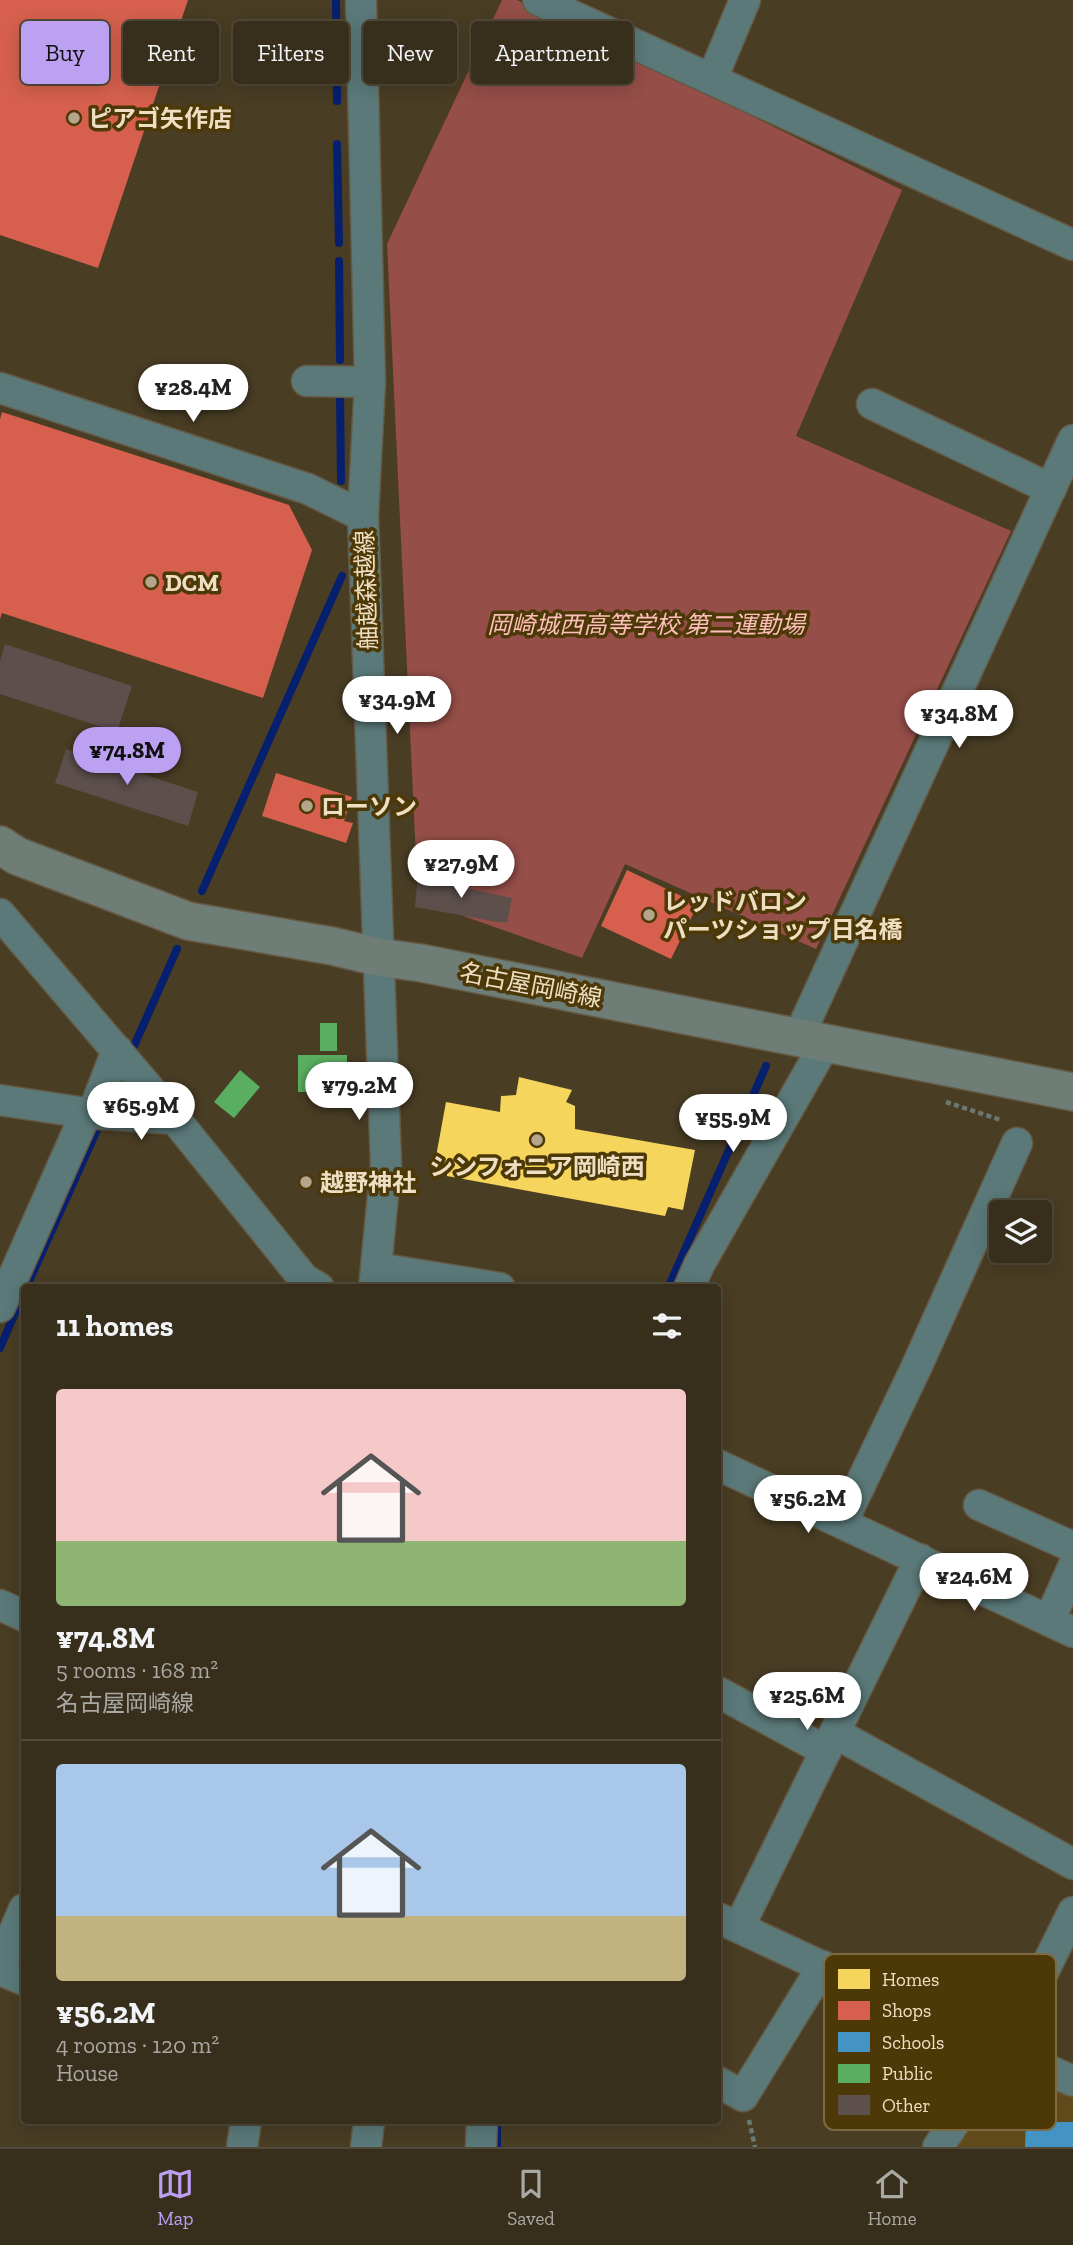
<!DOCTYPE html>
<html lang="en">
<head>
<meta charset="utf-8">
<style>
  :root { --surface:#372e1b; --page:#423a28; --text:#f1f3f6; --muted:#aaa8a3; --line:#514a3a; --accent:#bca0f2 }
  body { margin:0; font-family:"Zilla Slab","Noto Sans JP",serif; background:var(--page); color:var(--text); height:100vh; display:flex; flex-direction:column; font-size:26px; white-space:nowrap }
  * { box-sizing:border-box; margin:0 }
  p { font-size:23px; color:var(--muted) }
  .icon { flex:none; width:38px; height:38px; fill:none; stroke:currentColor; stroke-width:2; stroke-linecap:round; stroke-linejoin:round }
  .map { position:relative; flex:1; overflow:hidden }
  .side { position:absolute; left:21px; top:1284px; width:700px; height:840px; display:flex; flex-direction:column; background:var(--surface); border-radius:7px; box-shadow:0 4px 18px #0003,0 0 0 2px var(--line) }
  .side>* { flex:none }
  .banner { position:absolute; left:21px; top:21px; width:700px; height:63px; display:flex; gap:14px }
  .buttons { position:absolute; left:989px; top:1200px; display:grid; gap:14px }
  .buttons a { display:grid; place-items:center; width:63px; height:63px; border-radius:7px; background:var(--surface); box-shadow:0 4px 18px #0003,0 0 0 2px var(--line); font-size:35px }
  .price { position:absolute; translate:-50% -60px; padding:0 16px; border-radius:24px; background:#fff; color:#222; font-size:23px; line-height:46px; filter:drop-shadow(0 2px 4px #0008) }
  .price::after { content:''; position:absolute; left:50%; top:42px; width:21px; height:16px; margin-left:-10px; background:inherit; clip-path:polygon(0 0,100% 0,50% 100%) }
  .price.selected { background:var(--accent); color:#111 }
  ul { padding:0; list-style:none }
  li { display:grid; align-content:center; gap:14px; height:371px; padding:0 35px }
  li+li { border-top:2px solid var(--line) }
  li span { display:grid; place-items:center; height:217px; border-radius:7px; color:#555 }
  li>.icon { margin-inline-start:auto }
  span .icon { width:126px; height:126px; fill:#fffc; stroke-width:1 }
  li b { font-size:30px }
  h2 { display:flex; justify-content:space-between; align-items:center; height:84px; padding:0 35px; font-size:30px }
  .chip { padding:0 24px; border-radius:7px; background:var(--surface); box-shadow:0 4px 18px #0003,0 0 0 2px var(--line); font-size:24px; line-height:63px }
  .chip.selected { background:var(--accent); color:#111 }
  .menu { display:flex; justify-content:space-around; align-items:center; height:98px; border-top:2px solid var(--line); background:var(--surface); font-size:19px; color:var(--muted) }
  .menu a { display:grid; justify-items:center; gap:4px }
  .menu .selected { color:var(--accent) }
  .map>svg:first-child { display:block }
</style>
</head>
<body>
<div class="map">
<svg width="1073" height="2147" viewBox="0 0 1073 2147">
  <rect width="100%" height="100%" fill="#493d24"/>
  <path fill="#604a19" d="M1005,2075L1073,2096V2147H958Z"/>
  <path fill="#954e48" d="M502,0H517L902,190L796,436L1011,531L816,949L625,864L582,958L418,900L387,244Z"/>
  <path fill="#f6d55c" d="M519,1077L572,1090L566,1102L575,1106V1129L695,1150L683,1210L668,1207L665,1216L447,1176V1165L435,1162L446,1102L500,1112L501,1096L516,1095Z"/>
  <path fill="#d6604d" d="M0,0H188L98,268L0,235Z
    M2,412L289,505L312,550L263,698L2,613L0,619V419Z
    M276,773L352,797L344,821L353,823L346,843L262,816Z
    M627,870L698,904L671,959L601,926Z"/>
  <path fill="#4393c3" d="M1026,2122H1073V2147H1025Z"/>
  <path fill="#5aae61" d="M320,1023H337V1051H320Z
    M298,1055H347V1092H298Z
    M240,1070L260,1087L234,1118L214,1102Z"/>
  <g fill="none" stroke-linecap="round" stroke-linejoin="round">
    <path stroke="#071f6f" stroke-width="8" d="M336,0L337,101
      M337,144L339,243
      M339,261L340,360
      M340,394L341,481
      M202,891L342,576
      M130,1055L177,949
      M26,1288L101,1121
      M668,1288L766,1066
      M0,1348L24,1292
      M497,2147V2121"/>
  </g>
  <path fill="#5c4f4c" d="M5,644L132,686L117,732L0,694V661Z
    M66,749L198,792L188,826L55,783Z
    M418,874L440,876V883L512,898L507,922H498L415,907Z"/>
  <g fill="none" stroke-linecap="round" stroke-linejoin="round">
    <defs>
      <path id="minor" d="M361,0L370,382L363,516L386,1165L374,1288
        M538,0L1073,245
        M712,79L745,0
        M307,381L370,382
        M0,388L308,489L363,516
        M872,404L1051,489
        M0,914L175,1119L304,1279L319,1288
        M798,1038L1073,440
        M0,1100L86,1113L175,1119
        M93,1113L117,1050
        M377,1268L500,1288
        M689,1288L699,1265L825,1044
        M0,1307L86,1113
        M718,1465L1073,1632
        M979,1505L1073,1547
        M842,1523L916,1368L1017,1143
        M0,1605L24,1616
        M1049,1621L1073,1567
        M718,1692L826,1751
        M835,1733L1073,1864
        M718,1918L1004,2051L1073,2081
        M739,1927L920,1559
        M0,1965L24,1909
        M0,1970L24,1980
        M718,2082L743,2096L823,1966
        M242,2147L246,2121
        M366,2147L369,2121
        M481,2147L482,2121
        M938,2147L1004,2051L1073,1912"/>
      <path id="major" d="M0,845L17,856L188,921L332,946L378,957L421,963L1073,1092"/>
    </defs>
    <use href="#minor" stroke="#645944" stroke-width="33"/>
    <use href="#major" stroke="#645944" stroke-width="40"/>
    <path stroke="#6b7973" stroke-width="4.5" stroke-dasharray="5 3.5" stroke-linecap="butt" d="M946,1102L1001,1120
      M749,2120L755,2147"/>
    <use href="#minor" stroke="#5b7979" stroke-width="30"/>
    <use href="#major" stroke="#6e7d76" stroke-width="37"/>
  </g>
  <g fill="#b5a68b" stroke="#4d3808" stroke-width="2.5">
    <circle cx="74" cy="118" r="7"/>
    <circle cx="151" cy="582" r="7"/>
    <circle cx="307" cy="806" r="7"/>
    <circle cx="649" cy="915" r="7"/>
    <circle cx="537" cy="1140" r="7"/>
    <circle cx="306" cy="1182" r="7"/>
  </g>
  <g text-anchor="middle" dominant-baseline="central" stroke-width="7" stroke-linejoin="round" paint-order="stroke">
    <g font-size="24" font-weight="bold" fill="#efdfc2" stroke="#4d3808" text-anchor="start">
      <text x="88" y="118">ピアゴ矢作店</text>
      <text x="165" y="582">DCM</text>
      <text x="321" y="806">ローソン</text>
      <text x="663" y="901">レッドバロン<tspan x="663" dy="28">パーツショップ日名橋</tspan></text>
      <text x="537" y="1166" text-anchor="middle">シンフォニア岡崎西</text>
      <text x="320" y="1182">越野神社</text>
    </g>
    <g font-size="24" fill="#efdfc2" stroke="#4d3808">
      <text transform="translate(366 590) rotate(-92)">舳越森越線</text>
      <text transform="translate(531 985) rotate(11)">名古屋岡崎線</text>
    </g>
    <g font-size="24" font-style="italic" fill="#febfba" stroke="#4d3808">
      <text x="646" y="624">岡崎城西高等学校 第二運動場</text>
    </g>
  </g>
  <rect x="824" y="1954" width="232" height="176" rx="10" fill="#4d3808" stroke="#7e6a40" stroke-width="2"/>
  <rect x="838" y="1969" width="32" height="20" fill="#f6d55c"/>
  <rect x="838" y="2001" width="32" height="19" fill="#d6604d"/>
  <rect x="838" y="2032" width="32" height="20" fill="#4393c3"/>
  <rect x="838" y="2064" width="32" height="19" fill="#5aae61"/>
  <rect x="838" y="2095" width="32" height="20" fill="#5c4f4c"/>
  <g font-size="19" fill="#efdfc2">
    <text x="882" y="1986">Homes</text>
    <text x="882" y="2017">Shops</text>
    <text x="882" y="2049">Schools</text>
    <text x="882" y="2080">Public</text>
    <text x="882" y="2112">Other</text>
  </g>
</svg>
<div class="buttons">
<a><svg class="icon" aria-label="layers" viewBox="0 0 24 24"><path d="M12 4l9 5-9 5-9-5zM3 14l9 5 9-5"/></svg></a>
</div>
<b class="price" style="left:193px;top:424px">¥28.4M</b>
<b class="price" style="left:397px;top:736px">¥34.9M</b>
<b class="price" style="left:959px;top:750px">¥34.8M</b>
<b class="price selected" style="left:127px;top:787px">¥74.8M</b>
<b class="price" style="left:461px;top:900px">¥27.9M</b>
<b class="price" style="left:359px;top:1122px">¥79.2M</b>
<b class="price" style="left:141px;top:1142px">¥65.9M</b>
<b class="price" style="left:733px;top:1154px">¥55.9M</b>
<b class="price" style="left:808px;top:1535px">¥56.2M</b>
<b class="price" style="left:974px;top:1613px">¥24.6M</b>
<b class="price" style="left:807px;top:1732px">¥25.6M</b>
<div class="banner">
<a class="chip selected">Buy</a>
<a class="chip">Rent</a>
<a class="chip">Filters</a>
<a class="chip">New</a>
<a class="chip">Apartment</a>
</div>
<section class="side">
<h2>11 homes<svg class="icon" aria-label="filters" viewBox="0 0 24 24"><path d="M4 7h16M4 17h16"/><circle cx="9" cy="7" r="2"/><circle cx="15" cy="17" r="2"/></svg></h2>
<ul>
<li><span style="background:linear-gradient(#f6c9c9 70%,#8fb573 0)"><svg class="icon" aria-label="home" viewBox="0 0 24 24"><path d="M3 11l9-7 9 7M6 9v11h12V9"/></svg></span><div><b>¥74.8M</b><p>5 rooms · 168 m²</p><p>名古屋岡崎線</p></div></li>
<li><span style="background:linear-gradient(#a9c7e8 70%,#c2b280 0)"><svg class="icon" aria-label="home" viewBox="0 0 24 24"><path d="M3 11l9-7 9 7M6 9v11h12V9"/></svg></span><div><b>¥56.2M</b><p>4 rooms · 120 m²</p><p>House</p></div></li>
</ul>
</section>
</div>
<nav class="menu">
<a class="selected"><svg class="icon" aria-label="map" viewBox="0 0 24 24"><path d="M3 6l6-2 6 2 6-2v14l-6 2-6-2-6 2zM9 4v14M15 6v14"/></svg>Map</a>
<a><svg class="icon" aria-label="saved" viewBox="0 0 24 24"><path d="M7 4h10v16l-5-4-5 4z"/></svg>Saved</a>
<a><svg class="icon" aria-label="home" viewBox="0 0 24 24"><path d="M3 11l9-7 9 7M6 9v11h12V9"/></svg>Home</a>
</nav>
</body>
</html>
